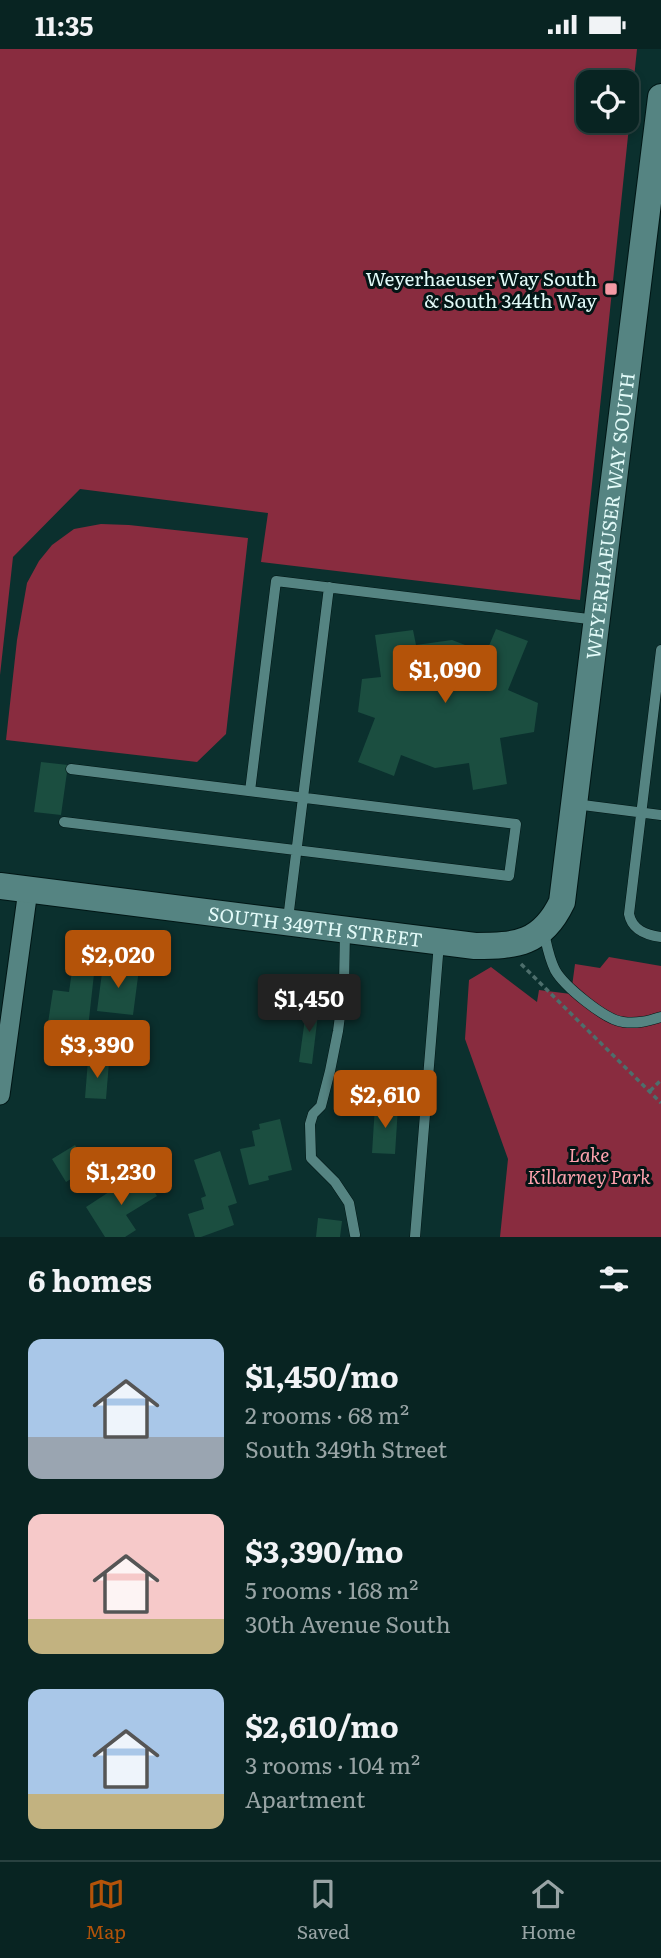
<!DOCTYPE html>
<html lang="en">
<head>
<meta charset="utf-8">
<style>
  :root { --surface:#082422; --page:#112c2a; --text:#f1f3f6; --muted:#98a4a5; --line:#294140; --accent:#b45309 }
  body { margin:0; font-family:Literata,serif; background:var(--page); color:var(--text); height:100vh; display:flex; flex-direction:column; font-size:26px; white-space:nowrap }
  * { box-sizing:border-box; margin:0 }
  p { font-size:23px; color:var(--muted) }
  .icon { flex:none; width:38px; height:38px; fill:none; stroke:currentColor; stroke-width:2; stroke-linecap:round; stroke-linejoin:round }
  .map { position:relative; height:1188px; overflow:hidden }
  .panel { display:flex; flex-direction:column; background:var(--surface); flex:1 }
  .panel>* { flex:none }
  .fabs { position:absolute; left:576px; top:21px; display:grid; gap:14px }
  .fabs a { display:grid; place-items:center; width:63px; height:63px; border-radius:14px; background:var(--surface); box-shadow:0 4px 10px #0003,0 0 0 2px var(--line); font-size:35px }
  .price { position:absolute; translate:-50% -60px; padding:0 16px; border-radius:7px; background:var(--accent); color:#fff; font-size:23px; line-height:46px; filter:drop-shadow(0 2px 4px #0008) }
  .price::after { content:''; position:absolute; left:50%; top:42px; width:21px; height:16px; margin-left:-10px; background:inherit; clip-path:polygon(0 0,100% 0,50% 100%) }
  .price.active { background:#222; color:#fff }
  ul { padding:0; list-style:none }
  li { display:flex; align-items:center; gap:21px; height:175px; padding:0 28px }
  li span { display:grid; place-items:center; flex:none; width:196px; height:140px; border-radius:14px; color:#555 }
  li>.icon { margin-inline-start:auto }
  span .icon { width:84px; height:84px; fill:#fffc; stroke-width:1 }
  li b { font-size:30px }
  h2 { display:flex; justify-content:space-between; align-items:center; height:84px; padding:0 28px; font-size:30px }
  .status { display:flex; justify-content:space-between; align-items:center; height:49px; padding:0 35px; background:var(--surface); direction:ltr }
  .status svg { height:19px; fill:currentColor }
  .menu { display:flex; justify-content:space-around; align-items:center; height:98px; border-top:2px solid var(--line); background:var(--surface); font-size:19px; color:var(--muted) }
  .menu a { display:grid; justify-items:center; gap:4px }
  .menu .active { color:var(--accent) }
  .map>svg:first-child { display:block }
</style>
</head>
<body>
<div class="status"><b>11:35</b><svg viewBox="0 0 49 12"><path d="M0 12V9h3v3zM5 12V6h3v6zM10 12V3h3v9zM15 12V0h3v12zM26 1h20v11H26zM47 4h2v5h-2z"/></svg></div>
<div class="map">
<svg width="661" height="1188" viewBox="0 0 661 1188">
  <rect width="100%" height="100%" fill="#0b302e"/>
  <path fill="#892c3f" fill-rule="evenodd" d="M0,0H637L580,551L261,513L268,464L80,440L13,508L0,626ZM588,33H626V72H588Z
    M101,475L129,476L248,489L226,685L197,713L6,691L17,591L27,534L39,512L52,496L74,480Z
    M609,908L661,917V1188H500L508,1110L465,990L469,931L491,918L537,953L539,941L571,945L575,915L600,919Z"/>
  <path fill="#1b4e40" d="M496,580L528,592L508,641L538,654L534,683L500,689L507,735L473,741L469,714L435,719L401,706L394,727L358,713L375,669L358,663L362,630L381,628L375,586L413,581L416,596L452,591L486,604Z
    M41,713L68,716L61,766L34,763Z
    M103,916L139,920L133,966L97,962Z
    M72,922L94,925L88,979L48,974L53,941L69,943Z
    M307,955L319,957L312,1015L299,1013Z
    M88,1011L109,1013L106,1050L85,1049Z
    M375,1057L398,1058L395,1105L372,1104Z
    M280,1070L292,1121L268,1127L269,1131L249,1136L240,1100L255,1097L252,1082L260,1080L259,1075Z
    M75,1096L89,1119L66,1133L52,1110Z
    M220,1102L237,1154L228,1157L234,1176L201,1188H195L188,1165L204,1160L201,1149L206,1147L194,1111Z
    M132,1128L136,1134L145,1128L157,1147L126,1166L136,1181L125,1188H105L86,1158Z
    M318,1169L342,1172L340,1188H316Z"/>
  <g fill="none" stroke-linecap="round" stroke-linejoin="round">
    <defs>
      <path id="lane" d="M661,601L629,865C632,881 646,886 661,888
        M250,742L276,532L597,571
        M575,755L661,766
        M64,773L509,827L516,775L71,720
        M288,870L329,538
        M345,882L344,937L338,982L330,1022L321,1057L313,1065L310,1075L311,1109L335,1133L349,1154L355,1186
        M544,884C547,897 549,909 555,921C564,937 605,971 623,973C637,975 648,972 661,968
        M415,1188L439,894"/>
      <path id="street" d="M0,1046L28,841"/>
      <g id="secondary">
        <path id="s1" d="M0,837L475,897C516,897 542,895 562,853L661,48"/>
      </g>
    </defs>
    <use href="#lane" stroke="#001615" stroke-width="11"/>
    <use href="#street" stroke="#001615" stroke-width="21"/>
    <use href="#secondary" stroke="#001615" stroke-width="28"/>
    <path stroke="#4d6e6c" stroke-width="3.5" stroke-dasharray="5 3.5" stroke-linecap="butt" d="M521,915L661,1054
      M650,1042L661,1031"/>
    <use href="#lane" stroke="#558482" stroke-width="10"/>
    <use href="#street" stroke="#558482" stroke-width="19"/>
    <use href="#secondary" stroke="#558482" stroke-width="26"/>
  </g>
  <rect fill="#f49aa5" stroke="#031515" stroke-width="2.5" x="604" y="233" width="14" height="14" rx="3.5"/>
  <g text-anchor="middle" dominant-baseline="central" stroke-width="6" stroke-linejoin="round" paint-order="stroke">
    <g font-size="19" fill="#e2faf8" stroke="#031515" text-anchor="end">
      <text x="597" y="229">Weyerhaeuser Way South<tspan x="597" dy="22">&amp; South 344th Way</tspan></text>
    </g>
    <g font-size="19" fill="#e2faf8" stroke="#031515">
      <text stroke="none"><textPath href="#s1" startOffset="973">WEYERHAEUSER WAY SOUTH</textPath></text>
      <text stroke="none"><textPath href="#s1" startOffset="318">SOUTH 349TH STREET</textPath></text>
    </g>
    <g font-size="19" font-style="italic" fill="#ffa3af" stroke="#031515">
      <text x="589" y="1105">Lake<tspan x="589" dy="22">Killarney Park</tspan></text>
    </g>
  </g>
</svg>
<div class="fabs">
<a><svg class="icon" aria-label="locate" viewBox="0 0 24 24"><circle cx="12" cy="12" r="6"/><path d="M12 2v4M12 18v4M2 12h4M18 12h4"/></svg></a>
</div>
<b class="price" style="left:445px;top:656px">$1,090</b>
<b class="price" style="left:118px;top:941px">$2,020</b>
<b class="price active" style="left:309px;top:985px">$1,450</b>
<b class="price" style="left:97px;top:1031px">$3,390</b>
<b class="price" style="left:385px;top:1081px">$2,610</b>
<b class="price" style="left:121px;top:1158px">$1,230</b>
</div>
<section class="panel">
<h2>6 homes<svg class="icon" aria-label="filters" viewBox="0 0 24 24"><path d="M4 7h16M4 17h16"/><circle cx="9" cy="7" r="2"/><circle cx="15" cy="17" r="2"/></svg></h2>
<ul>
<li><span style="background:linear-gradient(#a9c7e8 70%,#9aa5b1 0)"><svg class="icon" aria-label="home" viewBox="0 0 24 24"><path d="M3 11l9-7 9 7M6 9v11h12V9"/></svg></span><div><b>$1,450/mo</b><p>2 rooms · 68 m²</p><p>South 349th Street</p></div></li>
<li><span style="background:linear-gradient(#f6c9c9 75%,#c2b280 0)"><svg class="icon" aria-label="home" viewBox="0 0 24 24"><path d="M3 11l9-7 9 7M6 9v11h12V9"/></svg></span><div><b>$3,390/mo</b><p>5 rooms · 168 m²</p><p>30th Avenue South</p></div></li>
<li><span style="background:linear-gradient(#a9c7e8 75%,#c2b280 0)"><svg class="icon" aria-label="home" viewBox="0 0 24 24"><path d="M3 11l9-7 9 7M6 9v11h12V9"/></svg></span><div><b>$2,610/mo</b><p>3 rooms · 104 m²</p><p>Apartment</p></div></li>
</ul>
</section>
<nav class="menu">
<a class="active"><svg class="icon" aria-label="map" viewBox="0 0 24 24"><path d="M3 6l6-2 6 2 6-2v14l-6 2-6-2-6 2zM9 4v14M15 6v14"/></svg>Map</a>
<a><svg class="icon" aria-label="saved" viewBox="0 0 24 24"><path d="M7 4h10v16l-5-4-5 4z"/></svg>Saved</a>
<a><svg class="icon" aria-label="home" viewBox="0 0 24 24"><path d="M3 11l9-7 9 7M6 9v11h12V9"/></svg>Home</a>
</nav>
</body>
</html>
